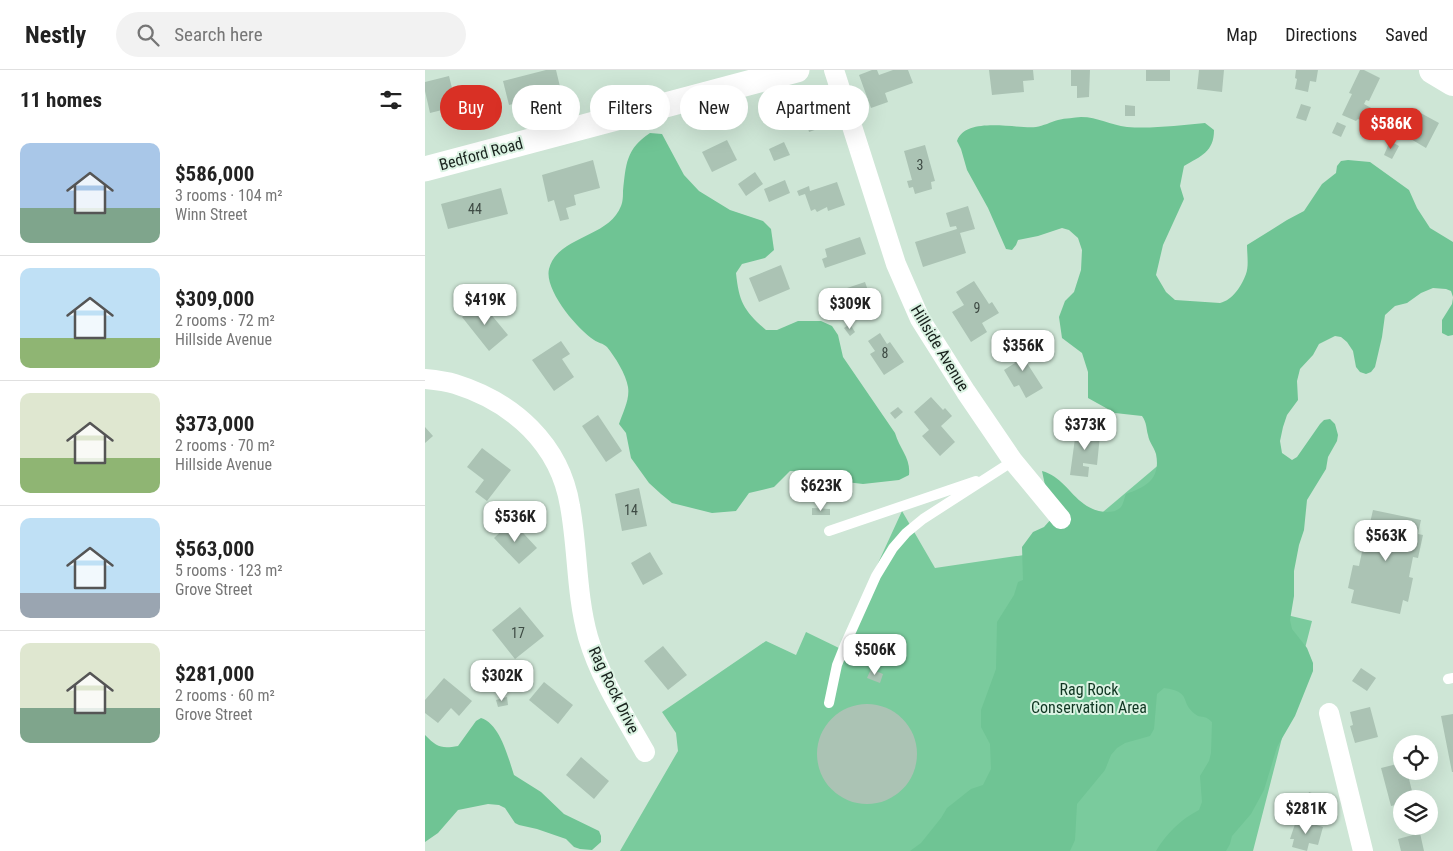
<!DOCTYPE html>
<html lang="en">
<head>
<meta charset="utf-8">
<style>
  :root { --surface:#fff; --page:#f2f2f2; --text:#222; --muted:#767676; --line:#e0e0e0; --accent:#d93025 }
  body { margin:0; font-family:"Roboto Condensed",sans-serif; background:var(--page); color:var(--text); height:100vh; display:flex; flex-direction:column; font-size:19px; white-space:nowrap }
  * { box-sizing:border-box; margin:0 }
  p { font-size:16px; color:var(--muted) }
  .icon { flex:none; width:28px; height:28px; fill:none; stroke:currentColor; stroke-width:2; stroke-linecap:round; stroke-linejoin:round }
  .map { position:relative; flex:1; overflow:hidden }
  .drawer { display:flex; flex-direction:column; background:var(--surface); width:425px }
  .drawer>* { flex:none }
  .guide { position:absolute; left:15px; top:15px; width:475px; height:45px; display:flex; gap:10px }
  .buttons { position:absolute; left:968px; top:665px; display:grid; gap:10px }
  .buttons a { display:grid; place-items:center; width:45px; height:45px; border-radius:50%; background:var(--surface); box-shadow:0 5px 20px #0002; font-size:25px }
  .price { position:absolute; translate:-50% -42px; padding:0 11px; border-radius:10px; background:#fff; color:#222; font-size:16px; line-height:32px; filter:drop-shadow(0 1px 2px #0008) }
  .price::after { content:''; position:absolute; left:50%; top:30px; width:15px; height:11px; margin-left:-8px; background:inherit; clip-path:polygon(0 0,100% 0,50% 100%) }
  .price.active { background:var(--accent); color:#fff }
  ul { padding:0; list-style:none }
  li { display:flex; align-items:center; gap:15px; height:125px; padding:0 20px }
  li+li { border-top:1px solid var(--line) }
  li span { display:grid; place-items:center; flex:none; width:140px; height:100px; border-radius:10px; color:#555 }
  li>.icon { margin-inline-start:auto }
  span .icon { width:60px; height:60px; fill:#fffc; stroke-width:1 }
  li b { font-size:21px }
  h2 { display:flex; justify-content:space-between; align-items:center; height:60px; padding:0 20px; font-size:21px }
  .pill { padding:0 18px; border-radius:22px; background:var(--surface); box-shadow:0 5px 20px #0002; font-size:18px; line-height:45px }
  .pill.active { background:var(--accent); color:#fff }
  header { display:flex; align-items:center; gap:30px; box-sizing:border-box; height:70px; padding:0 25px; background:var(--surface); border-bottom:1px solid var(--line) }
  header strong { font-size:24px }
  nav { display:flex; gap:28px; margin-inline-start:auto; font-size:18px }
  .search { width:350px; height:45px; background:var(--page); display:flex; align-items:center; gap:12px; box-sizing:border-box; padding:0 18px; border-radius:28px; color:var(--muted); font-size:19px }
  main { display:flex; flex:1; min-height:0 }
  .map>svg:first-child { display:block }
</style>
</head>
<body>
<header>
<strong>Nestly</strong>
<div class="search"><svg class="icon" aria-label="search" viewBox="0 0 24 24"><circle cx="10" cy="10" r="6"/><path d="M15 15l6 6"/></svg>Search here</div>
<nav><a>Map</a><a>Directions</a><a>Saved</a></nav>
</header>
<main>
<section class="drawer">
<h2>11 homes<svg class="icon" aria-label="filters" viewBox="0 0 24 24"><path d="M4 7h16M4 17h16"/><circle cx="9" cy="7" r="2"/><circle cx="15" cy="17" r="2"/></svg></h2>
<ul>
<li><span style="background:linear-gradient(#a9c7e8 65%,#7fa58c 0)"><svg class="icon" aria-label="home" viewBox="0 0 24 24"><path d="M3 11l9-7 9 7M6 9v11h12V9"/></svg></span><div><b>$586,000</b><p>3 rooms · 104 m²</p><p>Winn Street</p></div></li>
<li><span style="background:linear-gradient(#bfe0f5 70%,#8fb573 0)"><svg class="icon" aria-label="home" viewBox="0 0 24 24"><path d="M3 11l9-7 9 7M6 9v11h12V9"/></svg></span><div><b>$309,000</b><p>2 rooms · 72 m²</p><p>Hillside Avenue</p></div></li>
<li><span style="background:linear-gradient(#dfe7d0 65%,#8fb573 0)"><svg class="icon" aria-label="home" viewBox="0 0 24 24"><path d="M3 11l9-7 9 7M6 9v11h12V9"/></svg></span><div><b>$373,000</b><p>2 rooms · 70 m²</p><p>Hillside Avenue</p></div></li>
<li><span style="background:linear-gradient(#bfe0f5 75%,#9aa5b1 0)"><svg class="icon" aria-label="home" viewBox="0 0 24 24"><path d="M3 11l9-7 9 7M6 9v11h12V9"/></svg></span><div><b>$563,000</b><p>5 rooms · 123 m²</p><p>Grove Street</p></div></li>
<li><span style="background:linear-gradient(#dfe7d0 65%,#7fa58c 0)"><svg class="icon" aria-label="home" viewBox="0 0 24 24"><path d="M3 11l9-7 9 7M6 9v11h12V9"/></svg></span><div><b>$281,000</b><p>2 rooms · 60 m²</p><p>Grove Street</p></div></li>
</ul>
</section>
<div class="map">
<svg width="1028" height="781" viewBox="0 0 1028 781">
  <rect width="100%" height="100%" fill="#cee6d6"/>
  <path fill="#7acb9d" d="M756,376L778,525L887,551L828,781H195L253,681L251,663L237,642L341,571L371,585L381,562L414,578L477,441L510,498L633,480Z"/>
  <path fill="#6fc494" d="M656,47C673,47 685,55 702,57C728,59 755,55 780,53L789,60C789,82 776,86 759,96L755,116L759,129L738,175L731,205L741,222L750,230L795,233C808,230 817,215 821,204C824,196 822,184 822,175L862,150L879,141L897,114L911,103L912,96L916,91L923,90L945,92L984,120L992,138L1005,158L1028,172V227L1026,221L1021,219L1008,218L996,223L982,233L970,236L960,245L957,267L950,297L946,302L941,304L935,302L931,297L928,281L922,272L916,267L910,266L894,274L888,285L875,299L872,311L873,330L862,345L858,357L855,371L857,383L867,390L872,387L895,354L899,350L905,349L910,354L913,365L912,371L903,387L901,399L882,430L879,460L874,475L869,501V526L865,550L867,559L882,578L888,593V601L870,646L852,677L839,720L826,744L807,766L805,774L801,781H731C741,764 756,749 774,740L777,732L775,706L784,691L786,683L787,652C779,644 776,649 770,644C754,632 768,622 739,618L732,624L729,659L725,666L700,673L692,678L686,685L680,700L652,734L650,770L645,781H485L496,773L516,748L522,738L546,719L558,715L566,699L565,674L556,657V640L571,599L572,552L589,525L593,512L598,510L597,477L608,462L619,457L627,448L617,401C636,406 644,423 659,434C668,441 686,446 695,438C699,434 699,428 701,424C721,417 736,409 731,384C729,377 724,372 723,365C721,358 722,353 717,346L690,343L663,328V302L657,283L637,268L634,247L640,231L649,222L656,200L657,180L653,168L644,160L637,158L613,166L593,170L591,175L587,180L581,179L563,138L542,100L536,79L532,71C541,46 590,59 611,57C618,56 626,52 633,50C641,48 649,48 656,47Z
    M225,63L237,64L259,105L274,121L305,140L338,151L346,159L349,180L340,188L317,194L311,203C314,232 319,241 341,260H352L373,251H396L407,256L413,265L418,287L470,363C475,380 486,388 484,405L474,410L438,414L413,411L390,402L365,401L349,417L324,423L311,441L287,443L247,433L236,424L224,413L206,388L201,363L194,354C198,342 205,329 203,317C201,304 190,287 182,277C178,273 173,273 169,270C152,259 119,220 124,199C132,166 184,168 196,136C198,132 198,125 198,121C201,94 201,79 225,63Z
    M1028,228V265L1023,266L1017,263V250L1027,234Z
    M56,648C75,654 83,687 89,705L116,722L139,744L174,761L176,766V772L167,780L155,779L149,777L141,769L112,759L94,755L90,753L80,738L74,735L63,734L33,740L13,763L0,772V665C12,677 16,679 33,676L51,651Z"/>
  <path fill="#abc3b4" d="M121,0H131L137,25L101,34L100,31L84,35L78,11Z
    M447,0H452L454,5L468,0H483L488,13L460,23L463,32L446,38L434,5Z
    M564,0H608L609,10L598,11L599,22L567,25Z
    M646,0H665L664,27L652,28V16H646Z
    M721,0H745V11H721Z
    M774,0H799L797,22L772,19Z
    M871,0H893L891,12L885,11L883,22L870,19L872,9L870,8Z
    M935,0H939L955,8L944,31L941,30L939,34L948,39L941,53L933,49L931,51L917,45L927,24L924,23Z
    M24,6L29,26H26L29,37L5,43L0,21V12Z
    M391,24L398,47L394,48L398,57L384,62L382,54L376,56L368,32Z
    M876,34L886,37L881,51L871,48Z
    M700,35L710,36V46H700Z
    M992,41L1014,53L1001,78L979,65Z
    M912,52L921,56L916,67L907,63Z
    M302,70L312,90L287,102L277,82Z
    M965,71L974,76L967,89L959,85Z
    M359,72L365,85L349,91L344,79Z
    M500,75L510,111L506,112L507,119L490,124L488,117L484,118L482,111L487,110L479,81Z
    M168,90L175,118L149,125L151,135L141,138L144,149L135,151L129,130L123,132L117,105Z
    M330,102L338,114L321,126L313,114Z
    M360,110L365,123L344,132L339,119Z
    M412,112L420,135L403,141L402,137L392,142L390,139L386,141L380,124L374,126L372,121L384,116L385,121Z
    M76,118L83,144L23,159L16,134Z
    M543,136L550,159L535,163L541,183L498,197L490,172L532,159L531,156L525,157L521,143Z
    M435,167L441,184L400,198L397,189L402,187L400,179Z
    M356,195L365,219L334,232L324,208Z
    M549,211L564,234L567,232L574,243L557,253L562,262L546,272L527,242L539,235L531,222Z
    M440,212L447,232L423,240L416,220Z
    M55,232L60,238L62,236L66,240L64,242L83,265L64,281L37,247Z
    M425,254L430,262L425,266L419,258Z
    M455,263L462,274L465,272L479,292L459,305L445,284L450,281L443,271Z
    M136,271L145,284L137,289L149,307L129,321L107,290Z
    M603,274L609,284L600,290L618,318L601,328L594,315L589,317L579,300L590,293L585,285Z
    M506,327L518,340L520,338L527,346L516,356L530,372L515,386L497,366L504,360L489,342Z
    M473,337L478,342L470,349L465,343Z
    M173,345L197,381L181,392L157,356Z
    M661,355L670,356L669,365H675L672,395L658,393V396L664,397L663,407L645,405L651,361L660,362Z
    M0,357L8,366L0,373Z
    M57,378L86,400L62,431L50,422L59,410L42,397Z
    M214,418L222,456L197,461L190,424Z
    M387,438L405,439V445H387Z
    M948,440L996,450L993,464L998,465L993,488L988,487L984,507L988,508L983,532L978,530L975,544L926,533L929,520L923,518L928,495L934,496L938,477L933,475L938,452L945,453Z
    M87,451L112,478L94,494L69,468Z
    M225,482L238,504L218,515L206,493Z
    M95,537L119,566L90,589L67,560Z
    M238,576L262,605L243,620L219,591Z
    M936,598L951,608L942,621L927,611Z
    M446,599L458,604L455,613L442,608Z
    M19,608L47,631L34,646L26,638L13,653L0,643V630Z
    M119,612L148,635L133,654L104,630Z
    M82,627L83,635L73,637L71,630Z
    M392 684a50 50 0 1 1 100 0a50 50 0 1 1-100 0Z
    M945,637L953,667L930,673L925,656L928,655L925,642Z
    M1028,644V702H1027L1016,646Z
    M156,687L184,711L169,729L141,705Z
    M976,693V701H982L989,729H976V734L966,736L956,698Z
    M884,722L895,726L889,742L879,738Z
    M875,750L898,757L893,775L884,773L882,781L867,777L869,769H865L871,751L875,752Z
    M995,763L999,781H976L973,769Z"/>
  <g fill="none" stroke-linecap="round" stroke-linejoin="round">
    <path stroke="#fff" stroke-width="10" d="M404,461L551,411
      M1023,609L1028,608
      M404,633L412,595L420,575L451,506L468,478L481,463L498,449L588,391"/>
    <path stroke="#fff" stroke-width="20" d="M409,0L471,194L495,249L541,322L588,391L636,449
      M0,309C10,310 20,311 30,314C88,332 135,374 145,436C153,479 151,524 163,567C175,608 199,645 220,682
      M904,643L938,781"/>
    <path stroke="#fff" stroke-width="25" d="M0,99L372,0"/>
    <path stroke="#fff" stroke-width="28" d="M1008,0L1028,12"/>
  </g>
  <g text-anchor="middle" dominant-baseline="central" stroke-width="4" stroke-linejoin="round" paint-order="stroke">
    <g font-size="14" fill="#3e4b44">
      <text x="495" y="95">3</text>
      <text x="50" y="139">44</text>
      <text x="552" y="238">9</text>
      <text x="460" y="283">8</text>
      <text x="206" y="440">14</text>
      <text x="93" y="563">17</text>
    </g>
    <g font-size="16" fill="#1a231e" stroke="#dbf3e3">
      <text transform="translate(56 84) rotate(-15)">Bedford Road</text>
      <text transform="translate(515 278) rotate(59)">Hillside Avenue</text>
      <text transform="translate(189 620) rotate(64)">Rag Rock Drive</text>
    </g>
    <g font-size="16" fill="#103622" stroke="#dbf3e3">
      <text x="664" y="619">Rag Rock<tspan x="664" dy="18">Conservation Area</tspan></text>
    </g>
  </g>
</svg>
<div class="buttons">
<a><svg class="icon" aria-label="locate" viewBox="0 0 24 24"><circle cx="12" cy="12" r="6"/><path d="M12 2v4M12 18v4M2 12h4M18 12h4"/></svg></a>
<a><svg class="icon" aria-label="layers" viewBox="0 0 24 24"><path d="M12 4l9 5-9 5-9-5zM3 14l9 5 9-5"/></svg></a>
</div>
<b class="price active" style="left:966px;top:80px">$586K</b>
<b class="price" style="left:60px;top:256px">$419K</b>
<b class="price" style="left:425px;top:260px">$309K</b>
<b class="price" style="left:598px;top:302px">$356K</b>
<b class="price" style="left:660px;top:381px">$373K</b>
<b class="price" style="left:396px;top:442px">$623K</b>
<b class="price" style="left:90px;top:473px">$536K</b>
<b class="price" style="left:961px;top:492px">$563K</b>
<b class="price" style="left:450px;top:606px">$506K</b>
<b class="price" style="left:77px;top:632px">$302K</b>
<b class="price" style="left:881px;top:765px">$281K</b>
<div class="guide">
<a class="pill active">Buy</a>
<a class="pill">Rent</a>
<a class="pill">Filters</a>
<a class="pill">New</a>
<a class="pill">Apartment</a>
</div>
</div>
</main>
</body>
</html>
